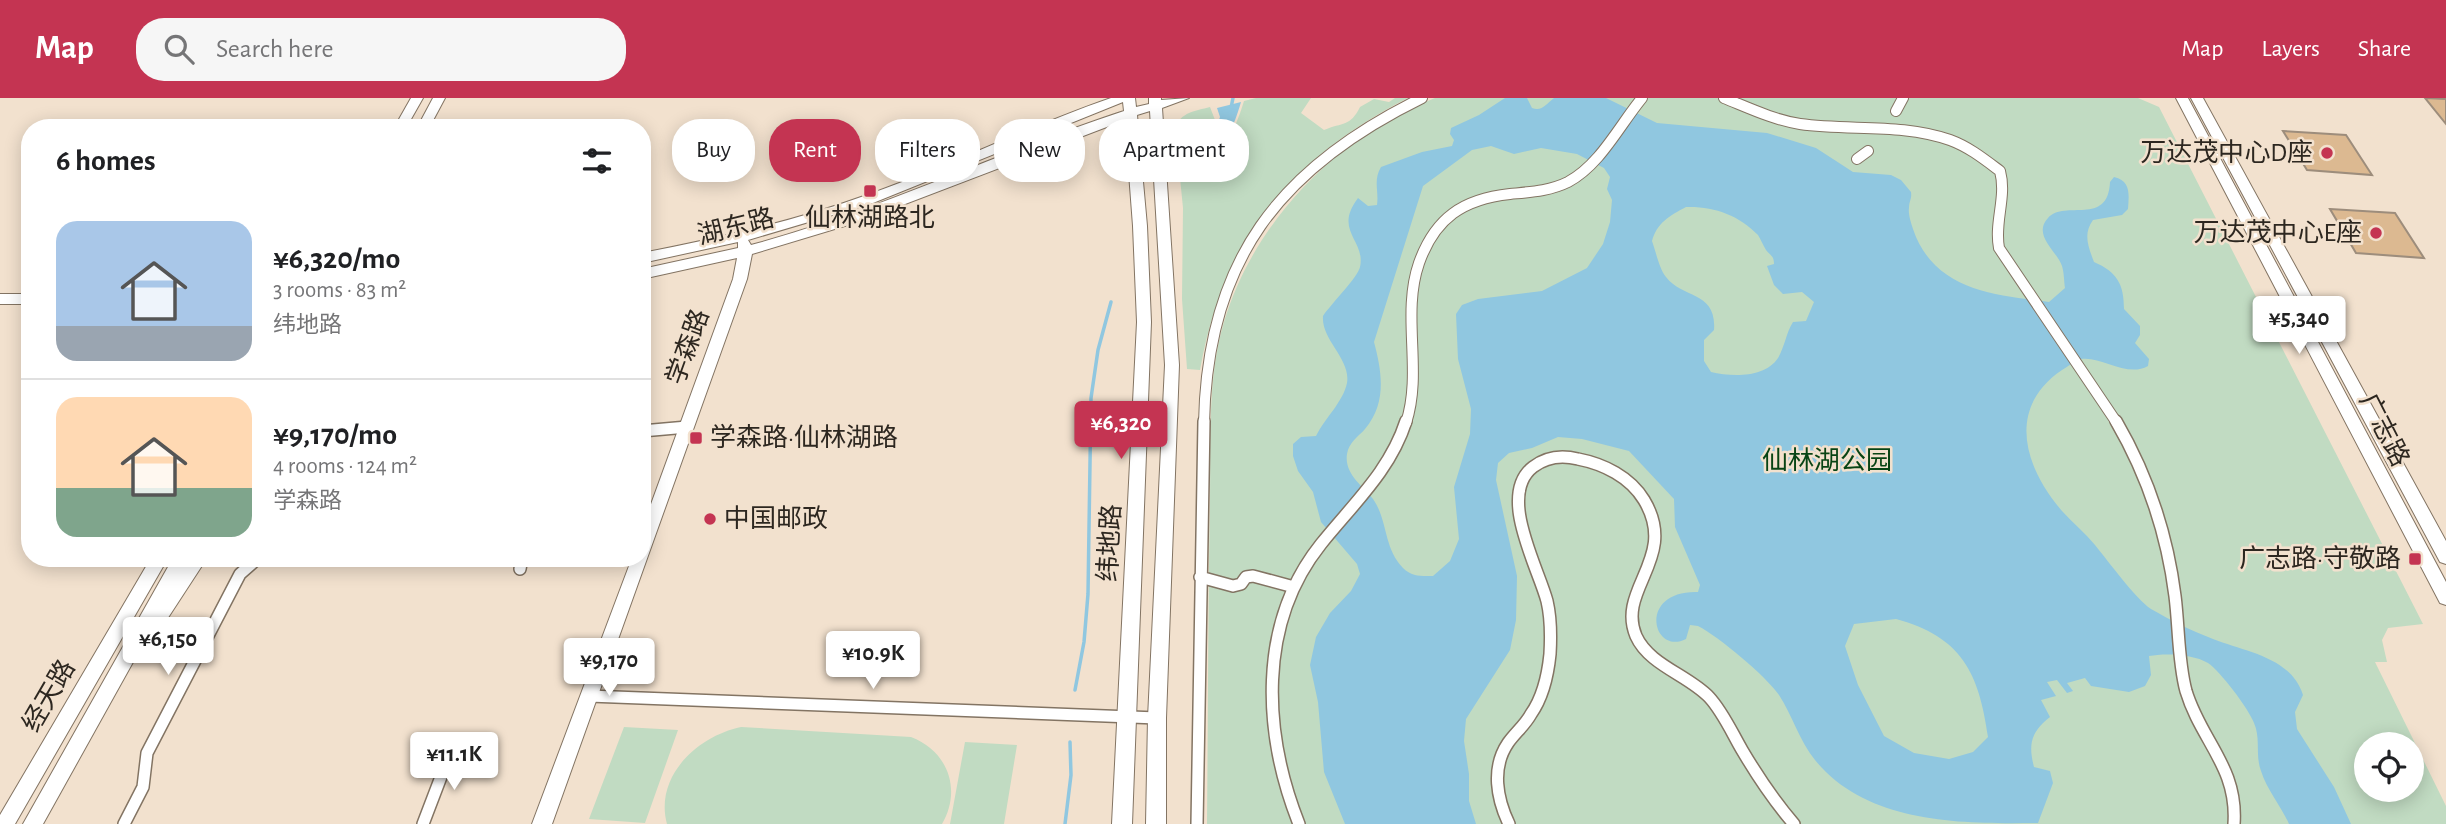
<!DOCTYPE html>
<html lang="en">
<head>
<meta charset="utf-8">
<style>
  :root { --surface:#fff; --page:#f6f6f6; --text:#202124; --muted:#757577; --line:#e0e0e0; --accent:#c43452 }
  body { margin:0; font-family:"Alegreya Sans","Noto Sans SC",sans-serif; background:var(--page); color:var(--text); height:100vh; display:flex; flex-direction:column; font-size:26px; white-space:nowrap }
  * { box-sizing:border-box; margin:0 }
  p { font-size:23px; color:var(--muted) }
  .icon { flex:none; width:38px; height:38px; fill:none; stroke:currentColor; stroke-width:2; stroke-linecap:round; stroke-linejoin:round }
  .map { position:relative; flex:1; overflow:hidden }
  .sheet { position:absolute; left:21px; top:21px; width:630px; height:448px; display:flex; flex-direction:column; background:var(--surface); border-radius:28px; box-shadow:0 4px 18px #0003 }
  .sheet>* { flex:none }
  .top-card { position:absolute; left:672px; top:21px; width:665px; height:63px; display:flex; gap:14px }
  .fabs { position:absolute; left:2354px; top:634px; display:grid; gap:14px }
  .fabs a { display:grid; place-items:center; width:70px; height:70px; border-radius:50%; background:var(--surface); box-shadow:0 4px 18px #0003; font-size:35px }
  .price { position:absolute; translate:-50% -60px; padding:0 16px; border-radius:7px; background:#fff; color:#222; font-size:23px; line-height:46px; filter:drop-shadow(0 2px 4px #0008) }
  .price::after { content:''; position:absolute; left:50%; top:42px; width:21px; height:16px; margin-left:-10px; background:inherit; clip-path:polygon(0 0,100% 0,50% 100%) }
  .price.on { background:var(--accent); color:#fff }
  ul { padding:0; list-style:none }
  li { display:flex; align-items:center; gap:21px; height:175px; padding:0 35px }
  li+li { border-top:2px solid var(--line) }
  li span { display:grid; place-items:center; flex:none; width:196px; height:140px; border-radius:21px; color:#555 }
  li>.icon { margin-inline-start:auto }
  span .icon { width:84px; height:84px; fill:#fffc; stroke-width:1 }
  li b { font-size:30px }
  h2 { display:flex; justify-content:space-between; align-items:center; height:84px; padding:0 35px; font-size:30px }
  .chip { padding:0 24px; border-radius:28px; background:var(--surface); box-shadow:0 4px 18px #0003; font-size:24px; line-height:63px }
  .chip.on { background:var(--accent); color:#fff }
  header { display:flex; align-items:center; gap:42px; box-sizing:border-box; height:98px; padding:0 35px; background:var(--accent); color:#fff }
  header strong { font-size:33px }
  nav { display:flex; gap:38px; margin-inline-start:auto; font-size:24px }
  .search { width:490px; height:63px; background:var(--page); display:flex; align-items:center; gap:18px; box-sizing:border-box; padding:0 24px; border-radius:28px; color:var(--muted); font-size:26px }
  .map>svg:first-child { display:block }
</style>
</head>
<body>
<header>
<strong>Map</strong>
<div class="search"><svg class="icon" aria-label="search" viewBox="0 0 24 24"><circle cx="10" cy="10" r="6"/><path d="M15 15l6 6"/></svg>Search here</div>
<nav><a>Map</a><a>Layers</a><a>Share</a></nav>
</header>
<div class="map">
<svg width="2446" height="726" viewBox="0 0 2446 726">
  <rect width="100%" height="100%" fill="#f2e1ce"/>
  <path fill="#c1dbc2" fill-rule="evenodd" d="M1256,0H1311L1301,15L1324,32C1343,24 1350,29 1360,9L1374,1L1389,4L1395,0H1408C1291,60 1223,141 1200,272L1187,271L1182,201L1183,110L1175,30C1181,14 1195,13 1210,9L1215,22L1210,38L1191,65L1195,82C1221,59 1234,36 1244,3Z
    M1435,0H2138L2159,9L2423,526L2388,530L2382,542L2387,564H2375L2446,708V726H1207C1208,618 1208,511 1210,403C1211,345 1207,279 1224,224C1254,123 1338,38 1435,0ZM2366,646H2412V691H2366Z
    M624,629L678,632L645,725L589,721Z
    M741,629L911,639C948,653 962,692 942,726H667C654,678 698,638 741,629Z
    M965,644L1017,647L1004,726H950Z"/>
  <path fill="#90c7e0" fill-rule="evenodd" d="M1505,0H1527L1532,10C1542,14 1546,6 1554,0H1606L1657,25L1767,35L1816,50L1853,74L1891,77L1901,82L1911,94C1912,101 1909,103 1909,110C1908,116 1911,125 1913,131C1934,193 1995,197 2049,204L2065,190C2064,183 2064,174 2062,168C2057,153 2032,137 2048,120C2065,101 2108,129 2110,84L2114,79C2131,83 2129,96 2128,111L2122,117L2093,122C2083,136 2088,148 2094,164C2117,174 2124,186 2124,211L2140,228V237L2135,245L2149,261L2148,268C2127,280 2102,258 2081,261C2076,262 2067,269 2062,272C2006,310 2024,369 2062,413C2073,425 2085,435 2095,447C2109,464 2135,500 2151,511C2170,522 2192,533 2213,541C2246,554 2291,559 2303,597L2295,614L2297,631L2334,689L2351,726H2289C2281,708 2267,692 2261,673C2255,657 2261,641 2254,625C2249,611 2220,573 2208,565C2193,556 2165,555 2149,558L2151,577L2145,588L2129,594L2091,588L2085,580L2067,585L2073,593L2067,595L2057,582L2047,584L2056,598L2041,602L2050,619C2031,634 2028,646 2034,669L2050,673L2053,685L2038,725C1961,726 1867,726 1815,662C1800,644 1792,617 1779,597C1765,577 1719,539 1698,528L1690,527L1686,541C1652,558 1637,492 1698,494L1700,487L1675,429L1674,401L1629,353L1582,341L1558,339L1532,350L1509,355L1498,365L1496,382L1517,478L1516,522L1510,552L1466,621L1464,643L1469,676V703L1476,726H1345L1324,674L1318,604L1310,567L1316,539L1330,515L1351,493L1360,476L1357,466L1321,424L1313,394L1298,373L1293,358V346L1301,339L1316,338C1325,320 1343,304 1347,285C1351,261 1321,242 1323,218C1331,206 1358,179 1360,169C1366,142 1333,133 1358,100L1368,108L1377,107C1379,93 1373,82 1381,69L1422,54L1452,48L1454,42L1450,36L1451,30L1479,17ZM1491,48L1514,56L1541,50L1577,56L1604,70L1610,79L1607,91L1612,102L1610,124L1603,146L1587,170L1542,193L1478,201L1462,207L1456,216L1458,261L1471,311L1470,336L1454,389L1459,441L1450,463L1433,478C1421,478 1412,479 1403,470C1383,449 1388,422 1373,401C1363,388 1344,376 1347,356C1349,344 1358,339 1365,331C1387,305 1382,274 1374,244L1423,88L1472,52ZM1686,109C1713,108 1739,117 1758,137C1761,142 1763,147 1766,152C1771,158 1774,158 1774,166L1767,168L1774,187L1783,196L1802,194L1814,204L1806,223L1793,224C1786,235 1785,248 1778,260C1765,280 1732,279 1711,274L1704,263V242L1714,232C1717,193 1683,201 1666,179C1659,170 1656,154 1652,143C1657,125 1669,118 1686,109ZM1896,521C1962,539 1979,575 1988,639L1973,654L1949,661L1914,655L1884,638L1858,587L1845,548L1854,526Z
    M1241,4C1232,35 1220,58 1196,79L1192,65L1213,38L1220,19L1217,10Z"/>
  <g fill="none" stroke-linecap="round" stroke-linejoin="round">
    <path stroke="#90c7e0" stroke-width="3.5" d="M1231,10L1233,0
      M1075,592L1084,544L1088,496L1091,300L1098,252L1111,204
      M1065,726L1071,677L1070,644"/>
  </g>
  <path fill="#dcb991" stroke="#9d8d7c" stroke-width="2" d="M2425,0L2446,1V26Z
    M2283,33L2346,37L2372,77L2307,72Z
    M2330,111L2395,115L2424,160L2356,155Z"/>
  <g fill="none" stroke-linecap="round" stroke-linejoin="round">
    <defs>
      <path id="street-far1" d="M1724,0C1749,10 1774,22 1800,26C1850,33 1902,25 1950,42C1969,49 1984,61 2000,73C2007,99 1994,124 1999,150L2117,325
        M1896,13L1903,0
        M1857,61L1868,53
        M0,201H30
        M1204,325C1207,163 1279,70 1422,0
        M1406,325C1423,273 1401,217 1419,165C1435,120 1463,101 1510,96C1530,94 1550,93 1568,84C1600,67 1619,28 1642,0"/>
      <path id="street" d="M2116,323C2148,378 2167,435 2175,498C2179,529 2178,564 2186,593C2201,643 2238,669 2234,726
        M642,333L687,329
        M520,471L522,460
        M1200,479L1233,488L1241,486L1246,479L1253,478L1294,489
        M589,598L1157,620
        M124,726L143,689L147,655L240,476L258,460
        M423,726L452,650
        M1197,726L1204,323
        M1299,726C1263,635 1257,526 1321,446C1353,406 1390,373 1406,323
        M1509,726C1497,701 1491,670 1508,645C1515,635 1525,627 1531,616C1543,599 1548,576 1550,556C1551,539 1551,520 1547,503C1538,469 1497,397 1533,369C1546,359 1562,357 1578,361C1604,366 1630,379 1644,402C1679,460 1616,491 1636,538C1649,567 1688,577 1709,599C1723,614 1732,635 1742,652C1758,679 1774,703 1794,726"/>
      <path id="secondary" d="M411,0H423L406,30H394Z
        M433,0H445L429,30H417Z
        M1111,0H1135L1136,9L1149,6V0H1161V2L1189,0L1162,10L1179,267L1166,620V726H1146L1148,620L1165,267L1150,13L1137,17L1147,128L1151,224L1132,726H1112L1137,224L1133,128L1125,22L858,124L752,156L747,181L552,726H532L632,460H642V431L733,181L737,160L642,181V171L738,150V144L642,165V155C717,140 792,124 864,98C947,69 1027,29 1111,0ZM1123,4L1124,13C998,54 879,113 751,147L748,142L873,105Z
        M2176,0H2188L2446,484V507L2440,505Z
        M2191,0H2203L2446,443V466L2440,464Z
        M151,460H168L15,726H0V717Z
        M173,460H207L162,529L152,530L43,726H23Z"/>
    </defs>
    <use href="#street-far1" stroke="#837463" stroke-width="12"/>
    <use href="#street" stroke="#837463" stroke-width="14"/>
    <use href="#secondary" stroke="#837463" stroke-width="2"/>
    <use href="#street-far1" stroke="#fff" stroke-width="10"/>
    <use href="#street" stroke="#fff" stroke-width="11"/>
    <use href="#secondary" fill="#fff" fill-rule="evenodd"/>
  </g>
  <g fill="#c43452" stroke="#f2e1ce" stroke-width="2.5">
    <circle cx="2327" cy="55" r="7"/>
    <rect x="863" y="86" width="14" height="14" rx="3.5"/>
    <circle cx="2376" cy="135" r="7"/>
    <rect x="689" y="333" width="14" height="14" rx="3.5"/>
    <circle cx="710" cy="421" r="7"/>
    <rect x="2408" y="454" width="14" height="14" rx="3.5"/>
  </g>
  <g text-anchor="middle" dominant-baseline="central" stroke-width="5" stroke-linejoin="round" paint-order="stroke">
    <g font-size="26" fill="#2d2720" stroke="#f2e1ce" text-anchor="end">
      <text x="2313" y="55">万达茂中心D座</text>
      <text x="870" y="120" text-anchor="middle">仙林湖路北</text>
      <text x="2362" y="135">万达茂中心E座</text>
      <text x="710" y="340" text-anchor="start">学森路·仙林湖路</text>
      <text x="724" y="421" text-anchor="start">中国邮政</text>
      <text x="2401" y="461">广志路·守敬路</text>
    </g>
    <g font-size="26" fill="#2d2720" stroke="#f2e1ce">
      <text transform="translate(736 129) rotate(-14)">湖东路</text>
      <text transform="translate(688 249) rotate(-70)">学森路</text>
      <text transform="translate(2384 332) rotate(63)">广志路</text>
      <text transform="translate(1110 445) rotate(-87)">纬地路</text>
      <text transform="translate(49 598) rotate(-60)">经天路</text>
    </g>
    <g font-size="26" fill="#084414" stroke="#f2e1ce">
      <text x="1827" y="363">仙林湖公园</text>
    </g>
  </g>
</svg>
<div class="fabs">
<a><svg class="icon" aria-label="locate" viewBox="0 0 24 24"><circle cx="12" cy="12" r="6"/><path d="M12 2v4M12 18v4M2 12h4M18 12h4"/></svg></a>
</div>
<b class="price" style="left:2299px;top:258px">¥5,340</b>
<b class="price on" style="left:1121px;top:363px">¥6,320</b>
<b class="price" style="left:168px;top:579px">¥6,150</b>
<b class="price" style="left:873px;top:593px">¥10.9K</b>
<b class="price" style="left:609px;top:600px">¥9,170</b>
<b class="price" style="left:454px;top:694px">¥11.1K</b>
<div class="top-card">
<a class="chip">Buy</a>
<a class="chip on">Rent</a>
<a class="chip">Filters</a>
<a class="chip">New</a>
<a class="chip">Apartment</a>
</div>
<section class="sheet">
<h2>6 homes<svg class="icon" aria-label="filters" viewBox="0 0 24 24"><path d="M4 7h16M4 17h16"/><circle cx="9" cy="7" r="2"/><circle cx="15" cy="17" r="2"/></svg></h2>
<ul>
<li><span style="background:linear-gradient(#a9c7e8 75%,#9aa5b1 0)"><svg class="icon" aria-label="home" viewBox="0 0 24 24"><path d="M3 11l9-7 9 7M6 9v11h12V9"/></svg></span><div><b>¥6,320/mo</b><p>3 rooms · 83 m²</p><p>纬地路</p></div></li>
<li><span style="background:linear-gradient(#ffd9b3 65%,#7fa58c 0)"><svg class="icon" aria-label="home" viewBox="0 0 24 24"><path d="M3 11l9-7 9 7M6 9v11h12V9"/></svg></span><div><b>¥9,170/mo</b><p>4 rooms · 124 m²</p><p>学森路</p></div></li>
</ul>
</section>
</div>
</body>
</html>
